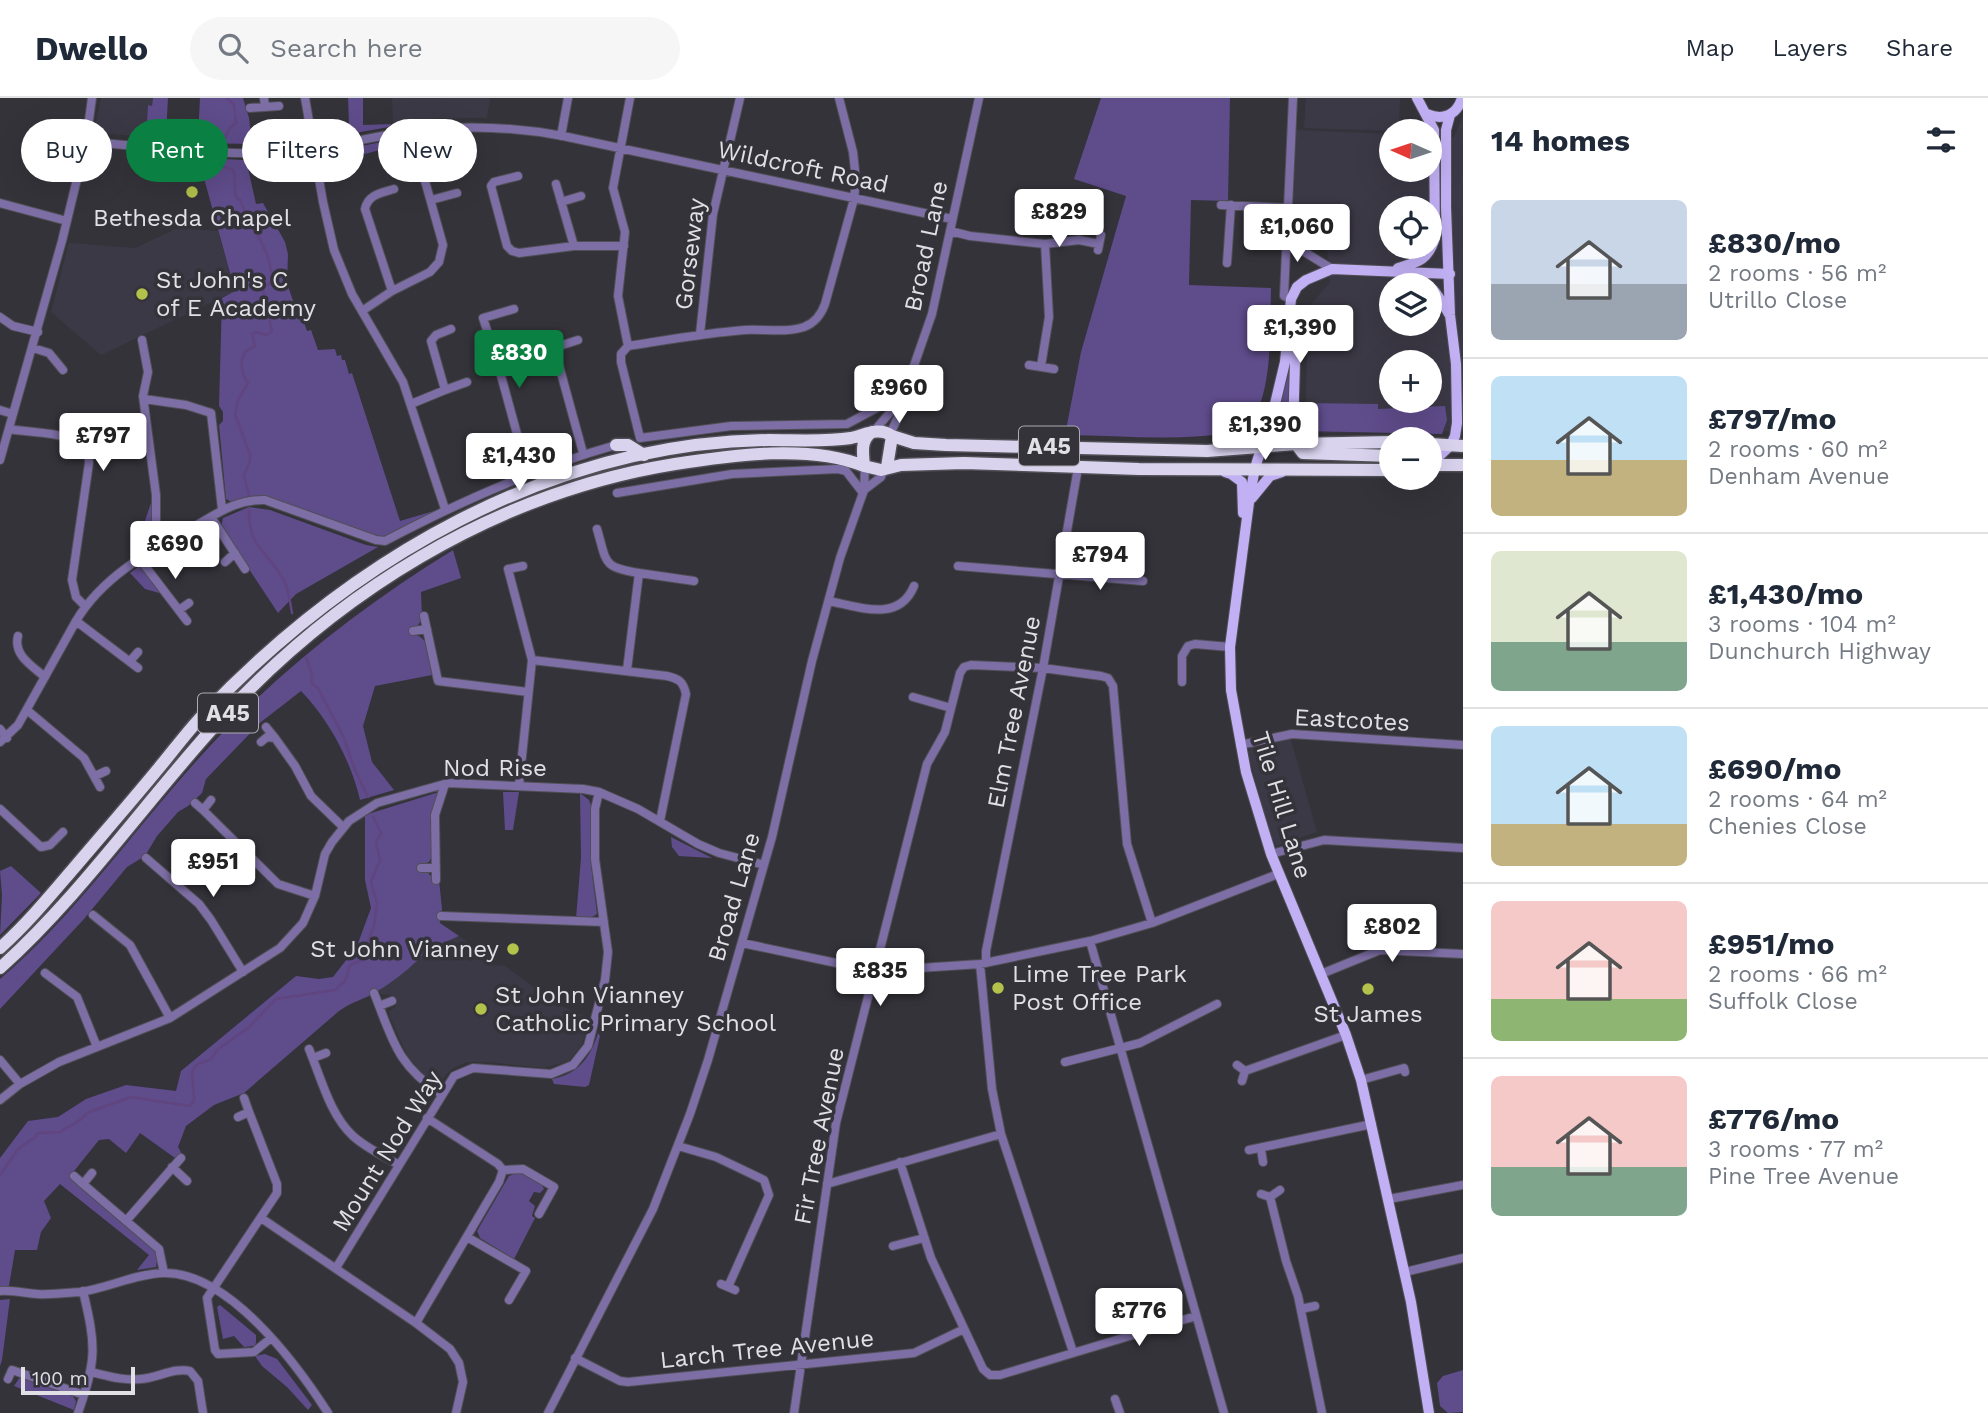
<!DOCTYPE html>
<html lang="en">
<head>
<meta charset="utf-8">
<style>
  :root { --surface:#fff; --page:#f6f6f7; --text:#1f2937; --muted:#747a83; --line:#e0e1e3; --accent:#0b8043 }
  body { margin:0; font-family:"Work Sans",sans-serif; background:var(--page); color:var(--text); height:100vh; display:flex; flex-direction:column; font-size:26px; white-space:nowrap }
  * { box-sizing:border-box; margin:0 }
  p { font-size:23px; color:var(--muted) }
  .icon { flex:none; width:38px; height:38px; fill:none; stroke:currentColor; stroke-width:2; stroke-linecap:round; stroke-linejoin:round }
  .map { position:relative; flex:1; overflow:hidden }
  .details { display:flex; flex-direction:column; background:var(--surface); width:525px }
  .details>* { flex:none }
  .hud { position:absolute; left:21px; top:21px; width:665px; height:63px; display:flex; gap:14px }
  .needle { width:46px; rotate:273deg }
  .tools { position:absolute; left:1379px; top:21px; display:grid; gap:14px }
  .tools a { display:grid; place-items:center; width:63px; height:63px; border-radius:50%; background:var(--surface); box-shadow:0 7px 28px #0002; font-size:35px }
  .scale { position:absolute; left:21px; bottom:18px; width:114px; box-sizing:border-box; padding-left:7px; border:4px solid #e1e0e5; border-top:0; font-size:19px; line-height:24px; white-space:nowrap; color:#e1e0e5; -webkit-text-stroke:5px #34333a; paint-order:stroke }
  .price { position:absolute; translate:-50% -60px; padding:0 16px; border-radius:7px; background:#fff; color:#222; font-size:23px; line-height:46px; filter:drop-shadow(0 2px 4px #0008) }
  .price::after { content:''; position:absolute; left:50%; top:42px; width:21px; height:16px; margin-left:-10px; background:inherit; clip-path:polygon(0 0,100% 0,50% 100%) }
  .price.active { background:var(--accent); color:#fff }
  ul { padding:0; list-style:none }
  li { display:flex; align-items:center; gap:21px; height:175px; padding:0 28px }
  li+li { border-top:2px solid var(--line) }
  li span { display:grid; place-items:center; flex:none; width:196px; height:140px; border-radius:10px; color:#555 }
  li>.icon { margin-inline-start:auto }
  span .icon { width:84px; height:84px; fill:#fffc; stroke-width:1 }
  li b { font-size:30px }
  h2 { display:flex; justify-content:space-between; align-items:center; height:84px; padding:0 28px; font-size:30px }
  .tag { padding:0 24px; border-radius:32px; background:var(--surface); box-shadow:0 7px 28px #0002; font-size:24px; line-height:63px }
  .tag.active { background:var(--accent); color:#fff }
  header { display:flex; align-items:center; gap:42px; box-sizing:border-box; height:98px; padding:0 35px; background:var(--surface); border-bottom:2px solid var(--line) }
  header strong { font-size:33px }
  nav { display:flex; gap:38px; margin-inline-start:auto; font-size:24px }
  .search { width:490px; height:63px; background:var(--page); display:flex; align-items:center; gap:18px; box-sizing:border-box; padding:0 24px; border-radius:38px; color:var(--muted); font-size:26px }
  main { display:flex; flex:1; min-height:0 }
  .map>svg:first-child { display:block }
</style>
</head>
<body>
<header>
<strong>Dwello</strong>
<div class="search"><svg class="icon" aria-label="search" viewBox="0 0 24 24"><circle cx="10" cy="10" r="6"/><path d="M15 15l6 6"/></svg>Search here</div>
<nav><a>Map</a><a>Layers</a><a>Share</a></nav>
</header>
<main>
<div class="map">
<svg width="1463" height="1315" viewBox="0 0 1463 1315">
  <rect width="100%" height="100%" fill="#34333a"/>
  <path fill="#3c3946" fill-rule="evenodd" d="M101,0H153L152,8H148L146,39L97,35L95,29Z
    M392,0H490L487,20H439L393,27Z
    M1306,0H1400L1399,33L1304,30Z
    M1463,18V333L1305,335L1308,210L1330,184L1328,155L1293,122L1296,32L1391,36V72H1430V38L1454,39ZM1391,110H1430V149H1391ZM1391,187H1430V226H1391ZM1391,264H1430V303H1391Z
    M178,130L218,133L235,193L101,257L51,214L69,145L135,150Z
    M1290,639L1317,734L1276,748L1266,724L1248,654L1251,647Z
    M459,838L492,860V867L505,868L556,906L590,920L582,946L569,963L543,970L490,964H467L453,970L439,984L434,985L425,979L407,957L390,919V913L396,908L391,897L381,896L379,892L426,855L431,844L441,845Z"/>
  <path fill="#5f4c8b" d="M153,0H168L166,37L184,38V44L173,41L146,39L148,7L152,8Z
    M200,0H243L249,20L252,46L195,45L194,40L198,39Z
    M348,0H363V27L391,26L389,29L321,41L318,28L349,26Z
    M1101,0H1230L1228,103L1191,102L1189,187L1271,190C1270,225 1273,289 1254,318C1248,327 1238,333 1227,335C1175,344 1118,337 1065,337L1081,254L1126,98L1074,81Z
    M407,39L409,44L350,60L351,66L328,72V63L336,53Z
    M202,60L244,62L247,66L256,106L263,105L285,144L288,156L287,185L296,212H300L307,233L311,232L318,252L335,251L337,258L341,257L342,262H345L349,276L352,275L400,423L434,413L397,434L378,440L270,402L232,404L226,401L219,327L223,323V314L219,308L222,200L235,193L202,73Z
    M1291,257V292L1285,331L1271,337L1288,277Z
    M1303,305L1378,306V311L1445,308L1447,322L1442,336L1304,333Z
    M153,399L152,445L131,464Z
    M249,409L270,412L366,447L378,449L296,496L278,515L221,429L223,420Z
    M453,452L461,480L421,494L422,521L412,536C431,538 430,562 432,577L375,588L363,628L372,664L394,692L360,702C351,663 329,622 301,593L261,624L206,681L202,695L188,708L178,714L157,738L145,758L127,769L84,821L0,911V881C80,813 139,724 210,648C280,572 365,506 453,452Z
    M141,467L163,496L145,491L130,475Z
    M439,694L432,724L433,757L429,764L421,767L431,778L433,783L439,782L442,811L440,825L459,838L441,846L431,844C423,862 395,882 378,893C365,901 351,904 339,913L244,995L214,1007L186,1028L178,1049L182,1056L175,1060L140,1035L126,1055L109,1041L99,1042L70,1078L155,1150L158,1157L156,1169L137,1172L149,1157L60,1086L44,1103L51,1120L41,1134L37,1152H15L9,1188H0V1060L28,1023L58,1019L86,1001L126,987L176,993L181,973L296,878L319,881L333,879L357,848L371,810L365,782V717Z
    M503,694H519L513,732H505Z
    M580,695L589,702L591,707V767L597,816L592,819L576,820L581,760Z
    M671,739L712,760L679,758L672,749Z
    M11,768L41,795L0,837L2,797L0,773Z
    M598,935L600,938L589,987L585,989L554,986L552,981C577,977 591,959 598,935Z
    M519,1074L542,1087L544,1091L540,1095L534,1094L529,1103L535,1108L532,1118L535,1120L514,1161L480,1140L477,1133L509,1078Z
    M10,1201L2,1262L0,1268V1202Z
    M220,1207L256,1237V1245L254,1248L244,1249L234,1238L223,1241L217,1209Z
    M265,1256L277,1261L312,1307L308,1312L287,1289L262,1268L255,1258Z
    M1463,1272V1314L1448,1315L1440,1308L1437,1285L1443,1278Z
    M20,1279H27L72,1297L76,1303L74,1312L14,1288Z"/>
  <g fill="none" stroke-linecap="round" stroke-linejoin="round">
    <path stroke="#60457f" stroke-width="2.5" d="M224,42L230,30L236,25L234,7L227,0
      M224,69L233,72C237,83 233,89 236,99L240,102C250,128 275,157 271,185L264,188L263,192L272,233L266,237L256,234L252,236L255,248L246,253C239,264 241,275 248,285L238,302L235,316L250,357V363L244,377L249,398
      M249,411C248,451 268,452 284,483C289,492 290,505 292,515
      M306,559L312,577V586L318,590L343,638L355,672L368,699
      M0,1077L19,1050L34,1040L38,1035L61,1034C70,1026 81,1025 87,1015L131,999L190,1008L194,1002L192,974L196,967L211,961L218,951L248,930L276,901L335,892L345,883L350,867L360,863L374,828L377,805L371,784L380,762L376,744L381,735L373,719"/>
    <defs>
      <path id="minor" d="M305,0L323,104L334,152L352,196L403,284L445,411
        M630,0L613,90L625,134L618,198L628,248L621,256V264L640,340L731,328L847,326L886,305L897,306
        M265,9L279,8
        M250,10L265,9L264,0
        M561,38L568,0
        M86,44C154,48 225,60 293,53C336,49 377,37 420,32C469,27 515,29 563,38L952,121
        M518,78L494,84L491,88L507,148L512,153L519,155L574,148H624
        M556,86L574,148
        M431,102L457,95
        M561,104L581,98
        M0,105L67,123
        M1221,107L1289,110
        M950,133L970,138L1045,146L1049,219L1041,268
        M1288,133L1303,153L1332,171
        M1045,146L1079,142L1099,146
        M1098,152L1101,137
        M1227,165L1231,107
        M392,193L365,111C368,96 382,95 394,91
        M1291,201L1284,198L1293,0
        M514,211L483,220L497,263L528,376
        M362,213L392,193L430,174L439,164L443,147L425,83
        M0,219L13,228L38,234
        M700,236L713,116L740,0
        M142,242L148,274L143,298L156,397V449
        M628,248C667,242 706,235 745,232C764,231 786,235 804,229C815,225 821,217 825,206L854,101L856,82L853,54L839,0
        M554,249L583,355
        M33,250L49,255L63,272
        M531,257L578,242
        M1029,267L1054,271
        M445,292L467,284
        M144,301L186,307L211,315L222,411
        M411,306L445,292L431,243L436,237L451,231
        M0,312L13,316
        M9,331C34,336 90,331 89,365L72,482L76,499L85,508
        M874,333L899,304
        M890,336L900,315L902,302L932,216L979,0
        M0,362L62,143L86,44L92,0
        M864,392L881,379L885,370
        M617,395L732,376L838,371L846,373L863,395
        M211,419L245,471
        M597,431C607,465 602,469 639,475L627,572
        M139,460L187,523
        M225,464L235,455
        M958,468L1143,483
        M639,475L694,483
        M829,503C859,509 899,525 914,488
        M179,512L189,505
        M424,518L438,583L528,594
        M76,523L138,570
        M413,533L427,531
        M18,538C13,557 32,568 45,579
        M532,562L667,578C679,581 683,583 686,596L660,723
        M130,563L138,554
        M1182,584V558L1188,548L1195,546L1230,549
        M913,599L951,610
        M27,612L84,660L100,689
        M266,629L275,640
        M0,631L7,640
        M0,644L18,627L76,523C103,478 150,453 195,428C218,415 237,401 265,402L376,442L385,443C459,404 535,370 616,347
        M261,644L267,639L275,640L295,668L311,698L343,729
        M1240,647L1292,636L1463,647
        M95,678L106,673
        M519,687L532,562L508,471L523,468
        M211,702L203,712L278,786L315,798
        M195,705L203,712
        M0,711L41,749L50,747L63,734
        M1271,756L1324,742L1463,750
        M146,760L199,806L211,822L243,874
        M421,770H435
        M436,782L435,717L445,686
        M93,817L130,847L170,920
        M441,818L604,824
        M1090,843L1224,1315
        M742,845L874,873L980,866L1090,843L1152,825L1278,776
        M986,865V853L1043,570L1078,370
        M980,866L992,991L1001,1036L1073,1254
        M45,875L77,899L97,949
        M1321,876L1380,852L1463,856
        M374,895C393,942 396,966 441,996
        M379,908L392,903
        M309,951C321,980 330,1017 353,1038C366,1050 384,1058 399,1067
        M313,960L326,955
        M0,962L20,986
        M1065,964L1140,945L1217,906
        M1237,967L1245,973L1242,983
        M1245,973L1346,937
        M1361,982L1404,970L1405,974
        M244,1000L249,1014
        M0,1002L20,986L59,964L170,920L280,850L303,825L315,798L325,756L332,744L349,723L377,705L448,685L583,691L599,694L638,711L698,746L719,755L764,767
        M238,1019L249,1014L277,1086V1095L207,1200L215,1252L218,1256L254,1254L271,1240
        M678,1048L716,1059L764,1082L769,1097L728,1189
        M1261,1051L1263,1064
        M1249,1052L1372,1026
        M900,1064L931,1160L983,1271L990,1277H1000L1196,1218
        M172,1069L187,1083
        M503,1072L523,1071L554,1089L539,1116
        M92,1075L83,1086L159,1151L164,1175
        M74,1078L83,1086
        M827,1086L1001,1036
        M1261,1096L1270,1099L1280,1092
        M1270,1099L1286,1163L1298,1198L1322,1315
        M1389,1101L1463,1087
        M261,1120L416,1225L450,1251L459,1265L463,1284L456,1315
        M126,1123L181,1060
        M467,1139L526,1173L509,1202
        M893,1148L924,1140
        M336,1170L454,978L473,970L551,976L573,967L588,948L605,882L608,854L595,761V711L599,694
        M1405,1174L1463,1160
        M721,1186L735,1192
        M0,1193C13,1192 24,1195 37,1196C51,1197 66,1195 80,1194C108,1190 135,1176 163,1175C228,1173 296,1265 328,1315
        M1301,1211L1315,1208
        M416,1225L499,1084L503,1072L498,1066L427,1020
        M575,1260L620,1283L628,1284L914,1255L964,1231
        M91,1274C108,1278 124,1283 141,1281C157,1280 175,1269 190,1273L198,1283L203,1315
        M8,1281L12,1272L84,1297
        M1115,1301L1120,1315
        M78,1315C97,1261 96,1248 83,1193
        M548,1315L653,1111L690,1016L708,962L772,739L812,563L840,460L864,392L865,369
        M794,1315L836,1025L927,666L945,634L960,575L964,569L971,567L1043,570L1101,578L1108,580L1113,588L1127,746L1152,825"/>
      <path id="major" d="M1427,16C1443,23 1457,17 1462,0
        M1398,170C1419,164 1428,162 1435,140L1434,32L1417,0
        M1412,179C1432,184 1439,199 1449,216
        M1293,230L1295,264L1293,333L1296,346
        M1231,348C1246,345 1257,335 1268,324
        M1430,367L1451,347L1455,338L1457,325L1456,266L1450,217L1446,109V32L1450,17
        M1225,374L1231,376L1242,384L1243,415
        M1252,400L1270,378L1282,374
        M1429,1315L1411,1204L1361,982L1346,937L1271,756L1246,674L1231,592L1230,549L1250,397L1255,370L1275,306L1285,264L1291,201L1297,189L1306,182L1332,171L1450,176"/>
      <path id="highway" d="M872,334C860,342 863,355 864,368L881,372L901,367L964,365L1139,371L1391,372
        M892,338L914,345L946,347L1207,353L1296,346L1391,344
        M1296,346L1303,355L1391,358
        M1430,346L1463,348
        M616,347H628L644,357
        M1430,367H1463
        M0,850C27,826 50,798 74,770C102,737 130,705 158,671C173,653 187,634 203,617C352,461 549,345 769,342C796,342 825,344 851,340C865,337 879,328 892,338L887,369
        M0,870C78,800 141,710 211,632C332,496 494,395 675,366C732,357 810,346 864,368"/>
    </defs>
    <use href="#minor" stroke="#504f55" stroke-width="10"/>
    <use href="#major" stroke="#504f55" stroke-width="12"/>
    <use href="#highway" stroke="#504f55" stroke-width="15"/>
    <use href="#minor" stroke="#7d6ea5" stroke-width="8"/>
    <use href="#major" stroke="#c2b0f4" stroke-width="10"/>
    <use href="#highway" stroke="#d9d3ee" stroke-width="12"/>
  </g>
  <g fill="#b3c24b" stroke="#34333a" stroke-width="2.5">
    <circle cx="192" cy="94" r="7"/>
    <circle cx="142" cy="196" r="7"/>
    <circle cx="513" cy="851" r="7"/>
    <circle cx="998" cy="890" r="7"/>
    <circle cx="1368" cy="891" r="7"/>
    <circle cx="481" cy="911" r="7"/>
  </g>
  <g text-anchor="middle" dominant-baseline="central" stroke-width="7" stroke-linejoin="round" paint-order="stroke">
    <g fill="#34333a" stroke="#adacb2" stroke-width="2">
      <rect x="1019" y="328.5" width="60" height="39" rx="5"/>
      <rect x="198" y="595.5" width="60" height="39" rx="5"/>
    </g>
    <g font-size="23" font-weight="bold" fill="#e1e0e5">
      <text x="1049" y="348">A45</text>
      <text x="228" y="615">A45</text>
    </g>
    <g font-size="24" fill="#e1e0e5" stroke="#34333a">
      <text transform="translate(803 69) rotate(12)">Wildcroft Road</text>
      <text transform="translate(926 148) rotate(-78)">Broad Lane</text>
      <text transform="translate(690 156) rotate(-83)">Gorseway</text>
      <text transform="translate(1014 614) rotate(-79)">Elm Tree Avenue</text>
      <text transform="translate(1352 622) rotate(3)">Eastcotes</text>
      <text x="495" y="670">Nod Rise</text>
      <text transform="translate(1282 707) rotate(73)">Tile Hill Lane</text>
      <text transform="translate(734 799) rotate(-74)">Broad Lane</text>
      <text transform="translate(819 1038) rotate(-79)">Fir Tree Avenue</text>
      <text transform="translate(387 1053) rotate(-58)">Mount Nod Way</text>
      <text transform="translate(767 1251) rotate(-6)">Larch Tree Avenue</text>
    </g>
    <g font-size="24" fill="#e1e0e5" stroke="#34333a" text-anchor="start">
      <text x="192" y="120" text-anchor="middle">Bethesda Chapel</text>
      <text x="156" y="182">St John's C<tspan x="156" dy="28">of E Academy</tspan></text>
      <text x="499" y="851" text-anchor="end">St John Vianney</text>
      <text x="1012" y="876">Lime Tree Park<tspan x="1012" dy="28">Post Office</tspan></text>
      <text x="495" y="897">St John Vianney<tspan x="495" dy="28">Catholic Primary School</tspan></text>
      <text x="1368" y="916" text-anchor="middle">St James</text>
    </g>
  </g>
</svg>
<div class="tools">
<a><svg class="needle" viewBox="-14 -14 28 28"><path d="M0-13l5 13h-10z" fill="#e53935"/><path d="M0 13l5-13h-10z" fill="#747a83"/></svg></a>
<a><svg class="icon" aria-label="locate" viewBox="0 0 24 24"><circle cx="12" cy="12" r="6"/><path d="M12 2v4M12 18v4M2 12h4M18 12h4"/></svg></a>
<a><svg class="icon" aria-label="layers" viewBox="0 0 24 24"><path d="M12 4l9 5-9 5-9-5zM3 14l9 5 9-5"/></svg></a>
<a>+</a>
<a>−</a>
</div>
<div class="scale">100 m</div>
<b class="price" style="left:1059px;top:151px">£829</b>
<b class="price" style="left:1297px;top:166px">£1,060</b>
<b class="price" style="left:1300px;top:267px">£1,390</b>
<b class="price active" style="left:519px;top:292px">£830</b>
<b class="price" style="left:899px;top:327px">£960</b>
<b class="price" style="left:1265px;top:364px">£1,390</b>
<b class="price" style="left:103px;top:375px">£797</b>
<b class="price" style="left:519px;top:395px">£1,430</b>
<b class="price" style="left:175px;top:483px">£690</b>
<b class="price" style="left:1100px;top:494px">£794</b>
<b class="price" style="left:213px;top:801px">£951</b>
<b class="price" style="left:1392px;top:866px">£802</b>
<b class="price" style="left:880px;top:910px">£835</b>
<b class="price" style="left:1139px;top:1250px">£776</b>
<div class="hud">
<a class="tag">Buy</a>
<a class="tag active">Rent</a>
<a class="tag">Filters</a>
<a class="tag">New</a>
</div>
</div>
<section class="details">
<h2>14 homes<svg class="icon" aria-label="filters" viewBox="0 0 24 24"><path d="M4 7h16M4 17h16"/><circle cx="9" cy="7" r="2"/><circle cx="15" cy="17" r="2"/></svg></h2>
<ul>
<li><span style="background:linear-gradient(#c9d6e8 60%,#9aa5b1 0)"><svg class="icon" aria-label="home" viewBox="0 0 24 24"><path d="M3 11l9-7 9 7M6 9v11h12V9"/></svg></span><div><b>£830/mo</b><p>2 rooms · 56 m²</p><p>Utrillo Close</p></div></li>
<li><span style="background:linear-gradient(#bfe0f5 60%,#c2b280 0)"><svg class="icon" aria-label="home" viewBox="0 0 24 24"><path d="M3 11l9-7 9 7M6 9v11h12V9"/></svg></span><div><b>£797/mo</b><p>2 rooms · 60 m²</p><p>Denham Avenue</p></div></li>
<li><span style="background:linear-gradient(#dfe7d0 65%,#7fa58c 0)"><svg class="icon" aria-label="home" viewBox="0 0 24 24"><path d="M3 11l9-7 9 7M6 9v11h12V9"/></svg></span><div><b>£1,430/mo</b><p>3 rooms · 104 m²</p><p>Dunchurch Highway</p></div></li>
<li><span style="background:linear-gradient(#bfe0f5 70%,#c2b280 0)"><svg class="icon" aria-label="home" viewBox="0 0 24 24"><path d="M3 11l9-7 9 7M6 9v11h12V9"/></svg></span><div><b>£690/mo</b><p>2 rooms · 64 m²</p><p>Chenies Close</p></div></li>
<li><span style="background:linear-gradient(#f6c9c9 70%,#8fb573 0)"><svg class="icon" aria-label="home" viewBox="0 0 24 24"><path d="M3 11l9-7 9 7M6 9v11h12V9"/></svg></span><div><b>£951/mo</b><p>2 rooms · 66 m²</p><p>Suffolk Close</p></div></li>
<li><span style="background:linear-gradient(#f6c9c9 65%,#7fa58c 0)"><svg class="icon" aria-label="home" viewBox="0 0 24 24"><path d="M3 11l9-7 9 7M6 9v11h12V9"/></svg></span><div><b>£776/mo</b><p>3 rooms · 77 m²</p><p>Pine Tree Avenue</p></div></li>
</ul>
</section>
</main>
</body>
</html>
